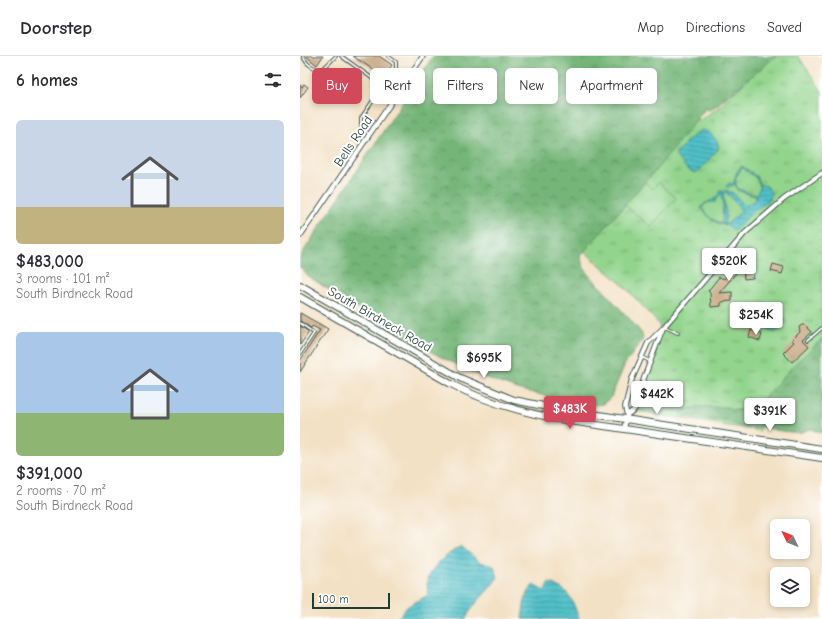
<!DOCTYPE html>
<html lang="en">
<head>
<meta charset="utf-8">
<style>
  :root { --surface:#fff; --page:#f2f2f3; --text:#2b2b33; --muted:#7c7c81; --line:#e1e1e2; --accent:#d1495b }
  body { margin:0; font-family:"Comic Neue",sans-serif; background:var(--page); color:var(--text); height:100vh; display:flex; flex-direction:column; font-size:15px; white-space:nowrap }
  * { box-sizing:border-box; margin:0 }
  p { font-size:13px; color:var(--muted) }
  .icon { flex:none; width:22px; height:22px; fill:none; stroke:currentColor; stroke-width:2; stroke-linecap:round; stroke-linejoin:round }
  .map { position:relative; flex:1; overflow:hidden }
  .drawer { display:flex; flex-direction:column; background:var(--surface); width:300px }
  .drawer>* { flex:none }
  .hud { position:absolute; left:12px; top:12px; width:380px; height:36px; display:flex; gap:8px }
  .needle { width:26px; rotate:313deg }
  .buttons { position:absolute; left:470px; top:463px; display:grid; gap:8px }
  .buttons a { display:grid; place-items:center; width:40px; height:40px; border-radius:6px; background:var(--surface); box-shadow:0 2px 6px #0003; font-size:20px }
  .scale { position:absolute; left:12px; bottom:10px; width:78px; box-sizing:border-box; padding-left:4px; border:2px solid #1f3d34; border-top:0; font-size:11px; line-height:14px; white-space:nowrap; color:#1f3d34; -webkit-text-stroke:3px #fff; paint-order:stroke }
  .price { position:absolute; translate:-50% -34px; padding:0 9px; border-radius:4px; background:#fff; color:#222; font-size:13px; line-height:26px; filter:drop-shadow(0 1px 2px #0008) }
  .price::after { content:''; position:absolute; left:50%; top:24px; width:12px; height:9px; margin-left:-6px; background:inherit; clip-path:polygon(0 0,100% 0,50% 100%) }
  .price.selected { background:var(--accent); color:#fff }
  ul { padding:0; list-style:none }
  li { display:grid; align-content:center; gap:8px; height:212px; padding:0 16px }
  li span { display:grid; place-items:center; height:124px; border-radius:6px; color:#555 }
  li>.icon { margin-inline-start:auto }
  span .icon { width:72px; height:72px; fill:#fffc; stroke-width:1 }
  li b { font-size:17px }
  h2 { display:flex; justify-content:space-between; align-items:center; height:48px; padding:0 16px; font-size:17px }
  .chip { padding:0 14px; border-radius:6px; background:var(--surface); box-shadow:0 2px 6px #0003; font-size:14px; line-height:36px }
  .chip.selected { background:var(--accent); color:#fff }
  header { display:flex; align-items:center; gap:24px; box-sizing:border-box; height:56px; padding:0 20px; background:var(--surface); border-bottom:1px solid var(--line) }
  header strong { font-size:19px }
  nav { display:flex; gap:22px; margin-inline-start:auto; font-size:14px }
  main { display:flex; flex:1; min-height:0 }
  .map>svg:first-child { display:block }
</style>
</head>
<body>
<header>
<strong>Doorstep</strong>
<nav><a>Map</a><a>Directions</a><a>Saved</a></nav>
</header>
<main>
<section class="drawer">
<h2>6 homes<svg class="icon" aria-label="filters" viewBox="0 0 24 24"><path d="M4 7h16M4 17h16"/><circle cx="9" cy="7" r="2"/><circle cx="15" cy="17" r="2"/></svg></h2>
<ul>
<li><span style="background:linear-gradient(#c9d6e8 70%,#c2b280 0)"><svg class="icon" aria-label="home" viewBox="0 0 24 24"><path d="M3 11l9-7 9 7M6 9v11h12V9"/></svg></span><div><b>$483,000</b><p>3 rooms · 101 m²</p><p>South Birdneck Road</p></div></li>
<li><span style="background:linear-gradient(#a9c7e8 65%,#8fb573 0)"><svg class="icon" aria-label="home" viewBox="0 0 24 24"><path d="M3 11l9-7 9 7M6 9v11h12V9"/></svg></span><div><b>$391,000</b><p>2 rooms · 70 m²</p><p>South Birdneck Road</p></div></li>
</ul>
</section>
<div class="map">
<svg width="522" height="563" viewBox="0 0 522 563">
  <defs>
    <pattern id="grass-tufts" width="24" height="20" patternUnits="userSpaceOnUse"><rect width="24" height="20" fill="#92d48c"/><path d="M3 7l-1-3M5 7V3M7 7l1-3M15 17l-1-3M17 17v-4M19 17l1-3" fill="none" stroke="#77ad73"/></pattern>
    <pattern id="forest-crowns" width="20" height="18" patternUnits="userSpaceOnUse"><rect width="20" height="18" fill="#75b678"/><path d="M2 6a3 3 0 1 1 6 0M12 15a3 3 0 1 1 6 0" fill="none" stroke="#5f9563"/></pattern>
    <pattern id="water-rules" width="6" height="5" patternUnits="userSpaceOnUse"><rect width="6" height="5" fill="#51bfc8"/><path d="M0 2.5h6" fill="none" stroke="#439ca3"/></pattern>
  </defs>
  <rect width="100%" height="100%" fill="#fff"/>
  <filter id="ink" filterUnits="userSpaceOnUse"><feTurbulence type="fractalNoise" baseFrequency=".025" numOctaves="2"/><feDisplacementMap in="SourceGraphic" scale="8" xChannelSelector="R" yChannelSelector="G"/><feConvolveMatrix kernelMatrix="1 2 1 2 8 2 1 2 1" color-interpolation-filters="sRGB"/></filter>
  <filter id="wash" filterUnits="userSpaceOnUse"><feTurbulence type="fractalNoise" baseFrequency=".012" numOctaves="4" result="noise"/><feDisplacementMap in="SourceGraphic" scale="16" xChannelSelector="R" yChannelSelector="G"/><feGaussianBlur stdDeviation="0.9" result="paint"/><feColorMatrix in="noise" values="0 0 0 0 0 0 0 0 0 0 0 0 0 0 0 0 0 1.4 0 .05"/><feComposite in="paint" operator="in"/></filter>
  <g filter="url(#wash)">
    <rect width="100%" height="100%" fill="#f3e1c5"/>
    <path fill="url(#grass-tufts)" stroke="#588860" d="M472,0H498L522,35V288L460,356V375L337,355L360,269L324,230L283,194L379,78L419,51Z"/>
    <path fill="url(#forest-crowns)" stroke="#4a7a56" d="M133,0H476L417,49L409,54L405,53L355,115L280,200L284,212L294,224L335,269L342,278L343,283L325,308L311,341L304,348L294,349C262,343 227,338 197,326C130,301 69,259 9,221L0,211V201L7,190Z
      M522,283V377L510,373L499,377L474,374L465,370L454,372L439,370L430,366L380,359L379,357L385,354L398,351H427L433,354L454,353L496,307Z"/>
    <path fill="#92d48c" stroke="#588860" d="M345,126L353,133L358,126L376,142L351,171L325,149Z"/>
    <path fill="url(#water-rules)" stroke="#387e7e" fill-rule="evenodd" d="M402,74C411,75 417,84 419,92L401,113L395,117L387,113L376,100V98L390,82Z
      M442,110L457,121L459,128L467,130L472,138L466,147L453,155L434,175L428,169L419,168L410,162L401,152C406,143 417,146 420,135H423L426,161L424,167L427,168L442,155L430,140L425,136L426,134L433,137L445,150L454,145L456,139H451L437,134L435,128L432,130L426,131L429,127L433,128L437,116ZM442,111L457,123L460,130L457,138H451L437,132L435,123ZM419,140L423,144L422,168L410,162L402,152L406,147L414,146Z
      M460,256L484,262L485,268L475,277L460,268L457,261Z
      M161,490L180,506L194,510L198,521C189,535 173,547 166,563H97L108,550L128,539C128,535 126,528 128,523C133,508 148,498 161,490Z
      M249,527C271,534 272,544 279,563H222L225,542L233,529L244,535Z"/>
    <g id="blocks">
      <path fill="#c59f77" d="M6,0H23L17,9Z
        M53,0H79L92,9L84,21Z
        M4,28L8,31L0,42V29L2,31Z
        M435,203L438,206L440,204L452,203L453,222L444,223L443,209L419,237L432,236V245L421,246V250L411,251L410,237L408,235L419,221L424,223L430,216L428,212Z
        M473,208L484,211L482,218L471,215Z
        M0,257L28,273L0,316V305L20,274L12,270L11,272L0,265Z
        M502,269H505L512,276L503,284L509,290L492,306L483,297L494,286L492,284L500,276L499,271Z
        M0,270L9,276L0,289Z
        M451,274L462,278L460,285L449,281Z"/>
    </g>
  </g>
  <g filter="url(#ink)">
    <use href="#blocks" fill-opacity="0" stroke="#3f564a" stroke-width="1"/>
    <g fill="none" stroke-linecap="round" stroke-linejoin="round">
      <defs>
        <path id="service" d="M3,0C6,9 13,12 22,14L36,0
          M41,0L83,30
          M87,33L96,18V6L88,0
          M69,78L61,71V62L83,30L96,38
          M0,267L14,277L0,298
          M365,271L378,277
          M508,284L522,272
          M341,301L350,305"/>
        <path id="minor" d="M0,180L123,0
          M327,359L335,353L344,322L363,272
          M324,373L327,359L325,351L332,323L348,287L363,272L445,177L484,143L522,117"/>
        <path id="secondary" d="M0,229L160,322L214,344L253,352L522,393
          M0,241L151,328C189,348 228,358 270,365L522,402"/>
      </defs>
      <use href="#service" stroke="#3f564a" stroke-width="4"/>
      <use href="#minor" stroke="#3f564a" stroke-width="6"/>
      <use href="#secondary" stroke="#3f564a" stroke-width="8"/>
      <use href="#service" stroke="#fff" stroke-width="2"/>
      <use href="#minor" stroke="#fff" stroke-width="4"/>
      <use href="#secondary" stroke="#fff" stroke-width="6"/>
    </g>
  </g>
  <g text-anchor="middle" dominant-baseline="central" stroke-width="4" stroke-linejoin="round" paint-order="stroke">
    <g font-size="13" fill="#1f3d34" stroke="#fff">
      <text transform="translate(53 85) rotate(-56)">Bells Road</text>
      <text transform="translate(80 263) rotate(30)">South Birdneck Road</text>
    </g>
  </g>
</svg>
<div class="buttons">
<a><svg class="needle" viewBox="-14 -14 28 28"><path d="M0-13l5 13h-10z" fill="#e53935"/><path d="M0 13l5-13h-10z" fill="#7c7c81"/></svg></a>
<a><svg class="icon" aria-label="layers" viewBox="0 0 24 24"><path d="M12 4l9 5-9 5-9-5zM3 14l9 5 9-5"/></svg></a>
</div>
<div class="scale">100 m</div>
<b class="price" style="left:429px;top:226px">$520K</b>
<b class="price" style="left:456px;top:280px">$254K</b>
<b class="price" style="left:184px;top:323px">$695K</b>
<b class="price" style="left:357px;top:359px">$442K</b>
<b class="price selected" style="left:270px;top:374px">$483K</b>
<b class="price" style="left:470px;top:376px">$391K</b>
<div class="hud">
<a class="chip selected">Buy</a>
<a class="chip">Rent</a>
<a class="chip">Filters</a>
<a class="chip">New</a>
<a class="chip">Apartment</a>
</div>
</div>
</main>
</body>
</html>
